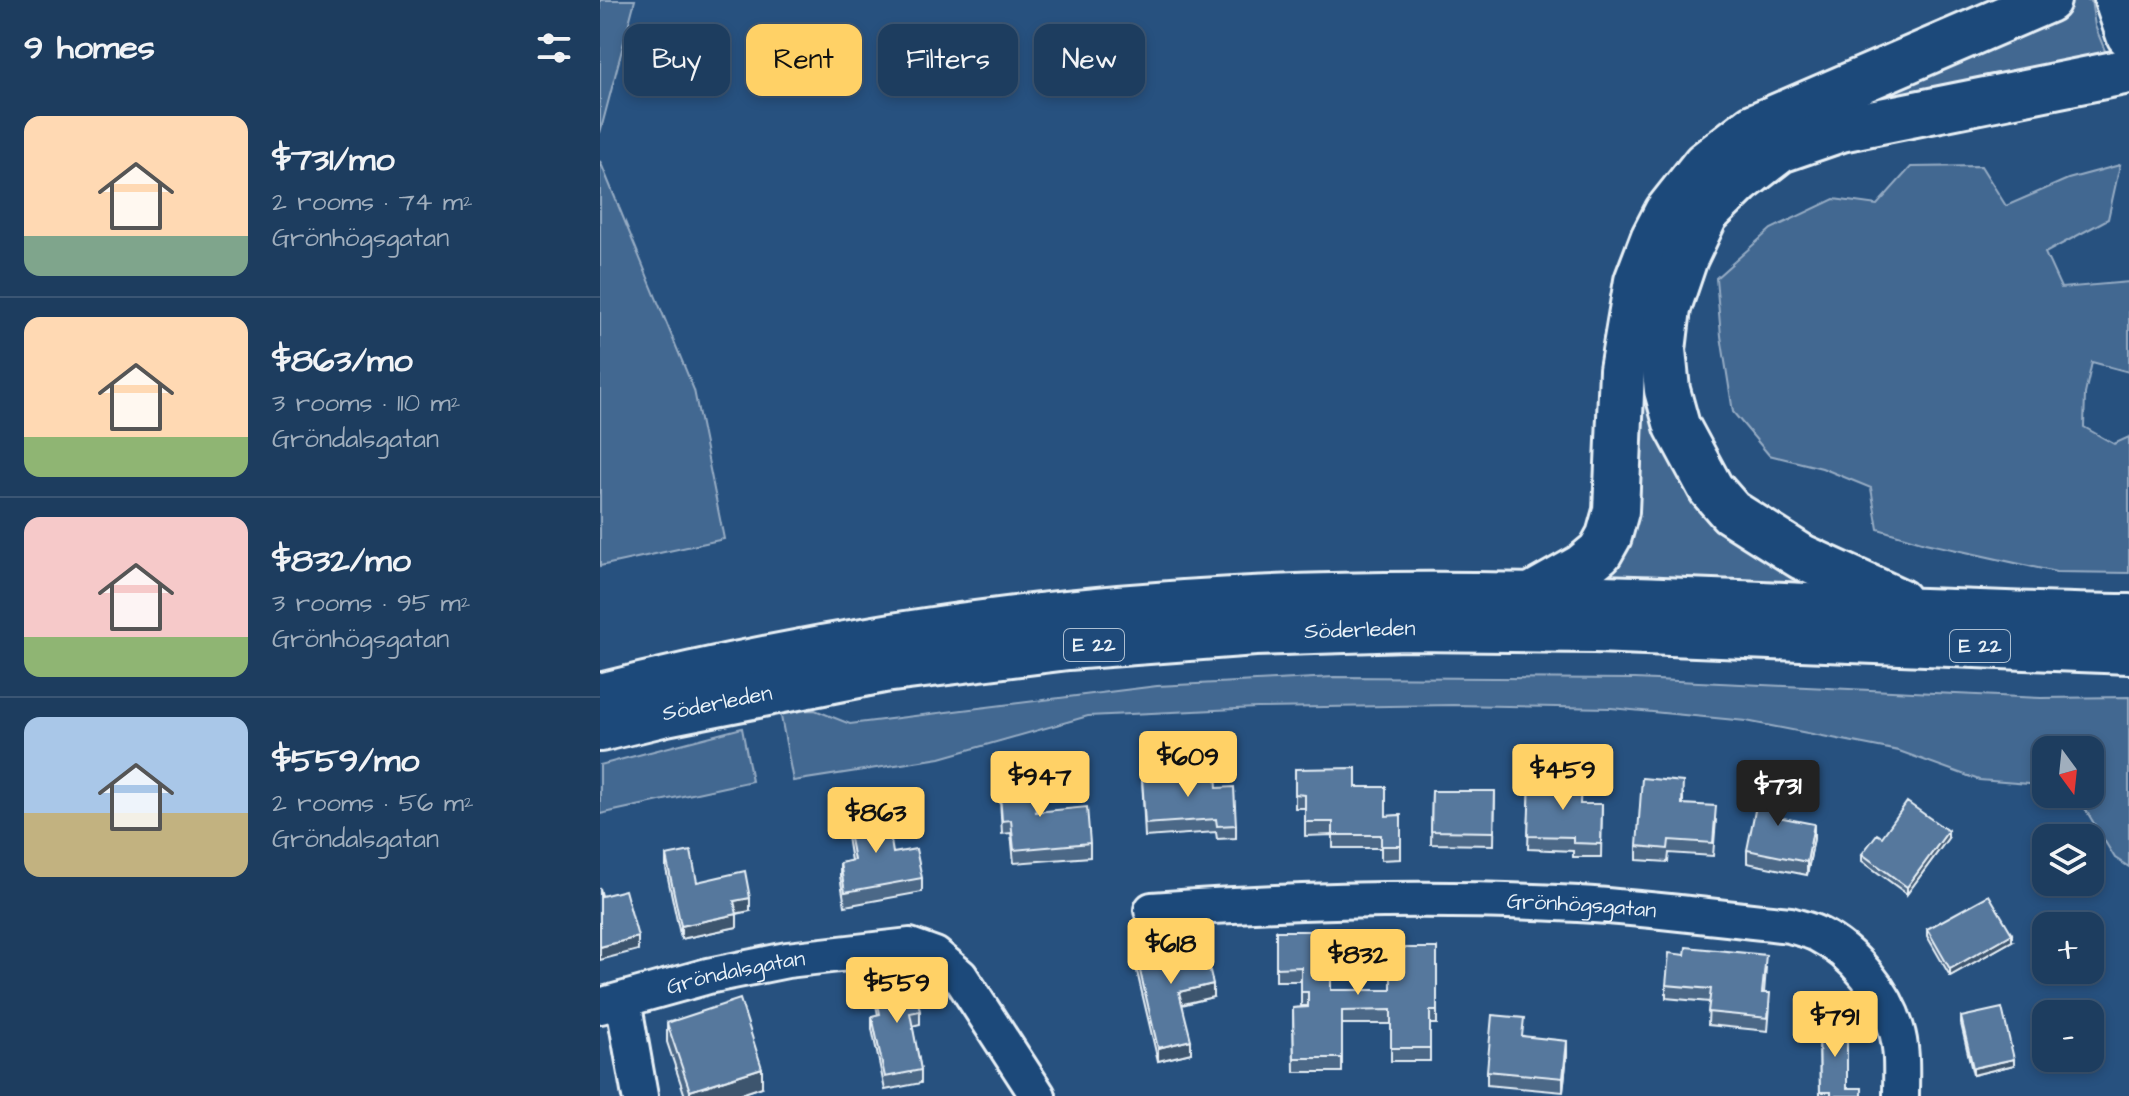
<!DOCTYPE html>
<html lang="en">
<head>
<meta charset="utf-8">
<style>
  :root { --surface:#1d3d5f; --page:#254465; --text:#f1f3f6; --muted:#a0aebd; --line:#3b5674; --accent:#ffd166 }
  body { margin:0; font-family:"Architects Daughter",sans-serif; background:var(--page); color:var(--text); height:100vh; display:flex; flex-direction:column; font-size:30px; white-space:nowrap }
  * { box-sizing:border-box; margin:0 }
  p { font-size:26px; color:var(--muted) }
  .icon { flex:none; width:44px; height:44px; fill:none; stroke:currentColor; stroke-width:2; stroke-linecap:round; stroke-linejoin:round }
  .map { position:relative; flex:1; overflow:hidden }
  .sheet { display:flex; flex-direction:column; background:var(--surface); width:600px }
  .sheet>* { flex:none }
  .banner { position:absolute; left:24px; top:24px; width:760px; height:72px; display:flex; gap:16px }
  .needle { width:52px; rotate:165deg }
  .controls { position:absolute; left:1432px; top:736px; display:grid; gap:16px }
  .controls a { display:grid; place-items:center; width:72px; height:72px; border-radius:16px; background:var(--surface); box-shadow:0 4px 12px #0003,0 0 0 2px var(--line); font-size:40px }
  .price { position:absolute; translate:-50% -68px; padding:0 18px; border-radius:8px; background:var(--accent); color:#111; font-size:26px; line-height:52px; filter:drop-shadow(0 2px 4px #0008) }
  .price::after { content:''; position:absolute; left:50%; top:48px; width:24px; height:18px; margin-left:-12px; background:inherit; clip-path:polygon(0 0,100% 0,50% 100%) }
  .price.selected { background:#222; color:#fff }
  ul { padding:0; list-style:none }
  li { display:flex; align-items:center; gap:24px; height:200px; padding:0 24px }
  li+li { border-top:2px solid var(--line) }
  li span { display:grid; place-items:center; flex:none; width:224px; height:160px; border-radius:16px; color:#555 }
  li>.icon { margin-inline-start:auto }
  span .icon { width:96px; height:96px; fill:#fffc; stroke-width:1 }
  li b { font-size:34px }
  h2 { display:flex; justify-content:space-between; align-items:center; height:96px; padding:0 24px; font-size:34px }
  .tag { padding:0 28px; border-radius:16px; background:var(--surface); box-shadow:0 4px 12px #0003,0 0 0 2px var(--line); font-size:28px; line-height:72px }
  .tag.selected { background:var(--accent); color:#111 }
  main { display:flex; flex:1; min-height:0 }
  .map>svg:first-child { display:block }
</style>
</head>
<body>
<main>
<section class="sheet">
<h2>9 homes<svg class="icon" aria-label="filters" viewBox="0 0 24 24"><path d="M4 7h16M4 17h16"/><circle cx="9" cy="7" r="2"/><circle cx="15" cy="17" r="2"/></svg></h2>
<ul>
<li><span style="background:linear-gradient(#ffd9b3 75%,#7fa58c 0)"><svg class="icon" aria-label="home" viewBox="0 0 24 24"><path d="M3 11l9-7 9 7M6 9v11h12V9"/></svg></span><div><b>$731/mo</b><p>2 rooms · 74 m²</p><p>Grönhögsgatan</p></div></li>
<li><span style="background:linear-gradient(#ffd9b3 75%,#8fb573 0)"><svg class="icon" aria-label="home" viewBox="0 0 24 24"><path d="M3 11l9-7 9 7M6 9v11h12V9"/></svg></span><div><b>$863/mo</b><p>3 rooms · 110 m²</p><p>Gröndalsgatan</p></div></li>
<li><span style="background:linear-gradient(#f6c9c9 75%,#8fb573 0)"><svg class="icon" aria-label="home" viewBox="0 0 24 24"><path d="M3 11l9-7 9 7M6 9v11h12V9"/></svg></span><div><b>$832/mo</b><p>3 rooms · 95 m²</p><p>Grönhögsgatan</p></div></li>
<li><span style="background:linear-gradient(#a9c7e8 60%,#c2b280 0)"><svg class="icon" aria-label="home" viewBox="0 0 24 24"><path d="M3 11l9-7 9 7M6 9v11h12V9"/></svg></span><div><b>$559/mo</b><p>2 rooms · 56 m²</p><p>Gröndalsgatan</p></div></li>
</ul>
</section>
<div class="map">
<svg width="1529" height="1096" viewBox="0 0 1529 1096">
  <rect width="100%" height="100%" fill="#27517f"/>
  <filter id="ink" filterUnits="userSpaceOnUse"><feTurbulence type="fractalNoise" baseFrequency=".0125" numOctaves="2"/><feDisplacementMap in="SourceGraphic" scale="16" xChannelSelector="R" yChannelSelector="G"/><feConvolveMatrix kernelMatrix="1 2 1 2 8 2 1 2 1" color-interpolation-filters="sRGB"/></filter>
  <g filter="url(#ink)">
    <path fill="#436891" stroke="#96acc4" stroke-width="2" d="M0,0H35L0,133Z
      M1475,0H1491L1495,26L1508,58C1444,72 1381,87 1318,101C1269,112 1200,126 1158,154C1141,165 1119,182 1107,197C1057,262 1037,355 1064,432C1067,442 1070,452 1074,461C1114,527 1168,561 1238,589L992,584L1023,551L1032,527L1035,501L1037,357L1046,297L1060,249L1091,195L1140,153L1183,126L1355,65L1433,26Z
      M0,161L94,390L124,539L0,566Z
      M1520,165L1508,219L1445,253L1461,288L1529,282V372L1492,362L1485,394L1484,427L1514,444L1529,437V573L1456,572L1325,543L1278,529L1271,488L1222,468L1169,455L1133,412L1121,336L1116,278L1171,229L1234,199L1277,205L1311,167L1381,166L1406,206L1468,179Z
      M734,677L1035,679L1441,698L1529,697V867L1515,858L1484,807L1458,794H1490V750H1446V788L1441,785L1379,780L1299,751L1146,721L1011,708L853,705L657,708L488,716L340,758L193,781L180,711L215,710L250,724L557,686Z
      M142,728L152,781L0,814V765Z"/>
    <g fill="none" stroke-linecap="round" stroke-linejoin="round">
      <defs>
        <g id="minor">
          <path id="s1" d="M552,910C693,900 836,896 978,904C1048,908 1119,918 1190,925C1199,928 1210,930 1219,935C1253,952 1285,992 1296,1028C1303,1050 1301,1074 1301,1096"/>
          <path d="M23,1000L40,1096"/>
          <path id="s2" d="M0,1006L108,976L187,960L310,946L335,955L360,976L438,1096"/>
        </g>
        <path id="secondary" d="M1517,0L1529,35"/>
        <g id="trunk">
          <path d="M929,597L982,567L1000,552L1009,536L1016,511L1022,370L1037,281L1053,239L1067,212L1105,164L1153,127L1448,0"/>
          <path d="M1299,601L1202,557L1131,512L1111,489L1077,426L1067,390L1063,350L1068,308L1085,258L1106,214L1140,181L1180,150L1241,129L1529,71"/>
          <path d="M0,696C207,644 420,611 633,600C932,583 1231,613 1529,617"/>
          <path id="s3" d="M0,729L66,713L284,670L468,647L655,633L807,628L995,630L1529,651"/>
        </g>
      </defs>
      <use href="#minor" stroke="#e8f1f8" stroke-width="40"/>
      <use href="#secondary" stroke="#e8f1f8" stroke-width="50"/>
      <use href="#trunk" stroke="#e8f1f8" stroke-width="50"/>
      <use href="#minor" stroke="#1f4a7a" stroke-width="34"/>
      <use href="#secondary" stroke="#1f4a7a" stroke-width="44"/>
      <use href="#trunk" stroke="#1f4a7a" stroke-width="44"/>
    </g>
    <path fill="#4b6787" stroke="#e8f1f8" stroke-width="2" d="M695,769L756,787L786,816L801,815V859L781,860V848H733V835L705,836V808H695Z
      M542,777L617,788L636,825V838L617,839L616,832L545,837Z
      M930,780L981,804H1002L1001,857H973V851L928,849Z
      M399,781L436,812L490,843V857L414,863L411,833L402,834Z
      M832,791H895L894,845L831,844Z
      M1083,795V804L1116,820L1113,856L1069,853L1068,862L1037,860V846Z
      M1184,799L1180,818L1214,838L1207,875L1147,863V850Z
      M246,817L293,853L322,878V892L245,906L240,876V863L251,861L246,831Z
      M1282,837L1348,838L1307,894L1262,861V854Z
      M66,856L97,882L150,911L137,914V927L81,939L66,869Z
      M1327,929L1412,941L1350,976L1327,936Z
      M676,931L719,963L731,990H791L837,948V1024H830V1061H791V1024H742V1072H694L693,1008L708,1007V1006H701V981H676Z
      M534,945L572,952L613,997L582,1005L591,1053L558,1061L534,959Z
      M1166,968L1164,993L1170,1006L1168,1031L1108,1025L1109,1002L1066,998V985Z
      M274,982L320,1011V1024L312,1026L321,1070V1083L285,1090L272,1029V1016L278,1015L274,995Z
      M1361,1017L1414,1065L1373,1075L1361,1024Z
      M1219,1020L1247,1088L1262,1096H1220Z
      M67,1023L162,1087L135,1096H85L67,1042Z
      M923,1036L967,1054L963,1092L887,1085V1071Z"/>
    <path fill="#3d546e" stroke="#e8f1f8" stroke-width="2" d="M1184,785V799L1178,831V817Z
      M1214,824V838L1207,875V862Z
      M1348,831V838L1307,894V887Z
      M150,898V911L134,914V901Z
      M137,914V927L81,939V926Z
      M1412,934V941L1350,976V969Z
      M38,937V950L0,960V947Z
      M613,984V997L579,1005V992Z
      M591,1040V1053L558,1061V1048Z
      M967,1041V1054L963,1092V1078Z
      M1414,1059V1065L1373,1075V1068Z
      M162,1068V1087L135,1096H90V1091Z"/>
    <path fill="#57789d" stroke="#e8f1f8" stroke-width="2" d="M756,768V787H786V816L801,815V846H781V835H733V822H705V795L695,794V769Z
      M616,771L617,788L634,787L636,825L617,826L616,819L545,824L542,777Z
      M433,778L436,812L487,807L490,843L414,850L411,820L402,821L399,781Z
      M1042,778L1083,782L1082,804L1116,806L1113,843L1069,840L1068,849L1037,846Z
      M930,780L981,781L980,804H1002L1001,844L973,843V837L928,836Z
      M1161,781L1184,785L1178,817L1214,824L1207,862L1147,850Z
      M832,791H895L894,832L831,831Z
      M1307,802L1348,831L1307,887L1262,854L1277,834L1282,837Z
      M286,810L293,853L316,849L322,878L245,892L240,863L254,860L246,817Z
      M91,851L97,882L145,871L150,898L134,901L137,914L81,926L66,856Z
      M0,888L2,896L25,890L38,937L0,947Z
      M1389,895L1412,934L1350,969L1327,929Z
      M676,931H719V963H731V990H791V948H837V1011H830V1048H791V1010L742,1011V1058H694L693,1008L708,1007V992H701V967L676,968Z
      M569,938L572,952L604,945L613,984L579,992L591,1040L558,1048L534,945Z
      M1086,947L1166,955L1162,993H1170L1168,1018L1108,1012L1111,989L1066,985L1069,953L1085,955Z
      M312,974L320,1011L310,1013L321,1070L285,1077L272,1016L280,1014L274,982Z
      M140,999L162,1068L90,1091L67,1023Z
      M1402,1008L1414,1059L1373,1068L1361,1017Z
      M892,1015L924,1018L922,1036L967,1041L963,1078L887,1071Z
      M1247,1019V1088H1262V1096H1231V1092H1220L1219,1020Z"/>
  </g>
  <g text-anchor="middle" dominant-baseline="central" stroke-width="8" stroke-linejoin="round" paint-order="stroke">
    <g fill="#1f4a7a" stroke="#acbfd2" stroke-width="2">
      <rect x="464" y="629" width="60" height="32" rx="6"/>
      <rect x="1350" y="630" width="60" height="32" rx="6"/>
    </g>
    <g font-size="20" font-weight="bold" fill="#e8f1f8">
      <text x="494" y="645">E 22</text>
      <text x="1380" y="646">E 22</text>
    </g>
    <g font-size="22" fill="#e8f1f8" stroke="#1f4a7a">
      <text stroke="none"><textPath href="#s3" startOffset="768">Söderleden</textPath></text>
      <text stroke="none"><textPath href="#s3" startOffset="120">Söderleden</textPath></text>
      <text stroke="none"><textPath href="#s1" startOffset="430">Grönhögsgatan</textPath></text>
      <text stroke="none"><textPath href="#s2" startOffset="140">Gröndalsgatan</textPath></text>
    </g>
  </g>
</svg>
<div class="controls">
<a><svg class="needle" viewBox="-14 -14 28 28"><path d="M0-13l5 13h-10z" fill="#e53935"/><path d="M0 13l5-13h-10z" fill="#a0aebd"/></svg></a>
<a><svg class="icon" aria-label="layers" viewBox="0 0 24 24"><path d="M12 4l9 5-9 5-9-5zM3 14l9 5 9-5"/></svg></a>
<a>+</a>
<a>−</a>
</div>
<b class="price" style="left:588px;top:799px">$609</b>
<b class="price" style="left:963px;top:812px">$459</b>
<b class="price" style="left:440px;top:819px">$947</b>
<b class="price selected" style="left:1178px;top:828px">$731</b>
<b class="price" style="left:276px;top:855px">$863</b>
<b class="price" style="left:571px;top:986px">$618</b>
<b class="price" style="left:758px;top:997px">$832</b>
<b class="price" style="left:297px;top:1025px">$559</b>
<b class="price" style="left:1235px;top:1059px">$791</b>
<div class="banner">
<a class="tag">Buy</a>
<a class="tag selected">Rent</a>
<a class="tag">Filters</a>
<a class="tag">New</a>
</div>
</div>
</main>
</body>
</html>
